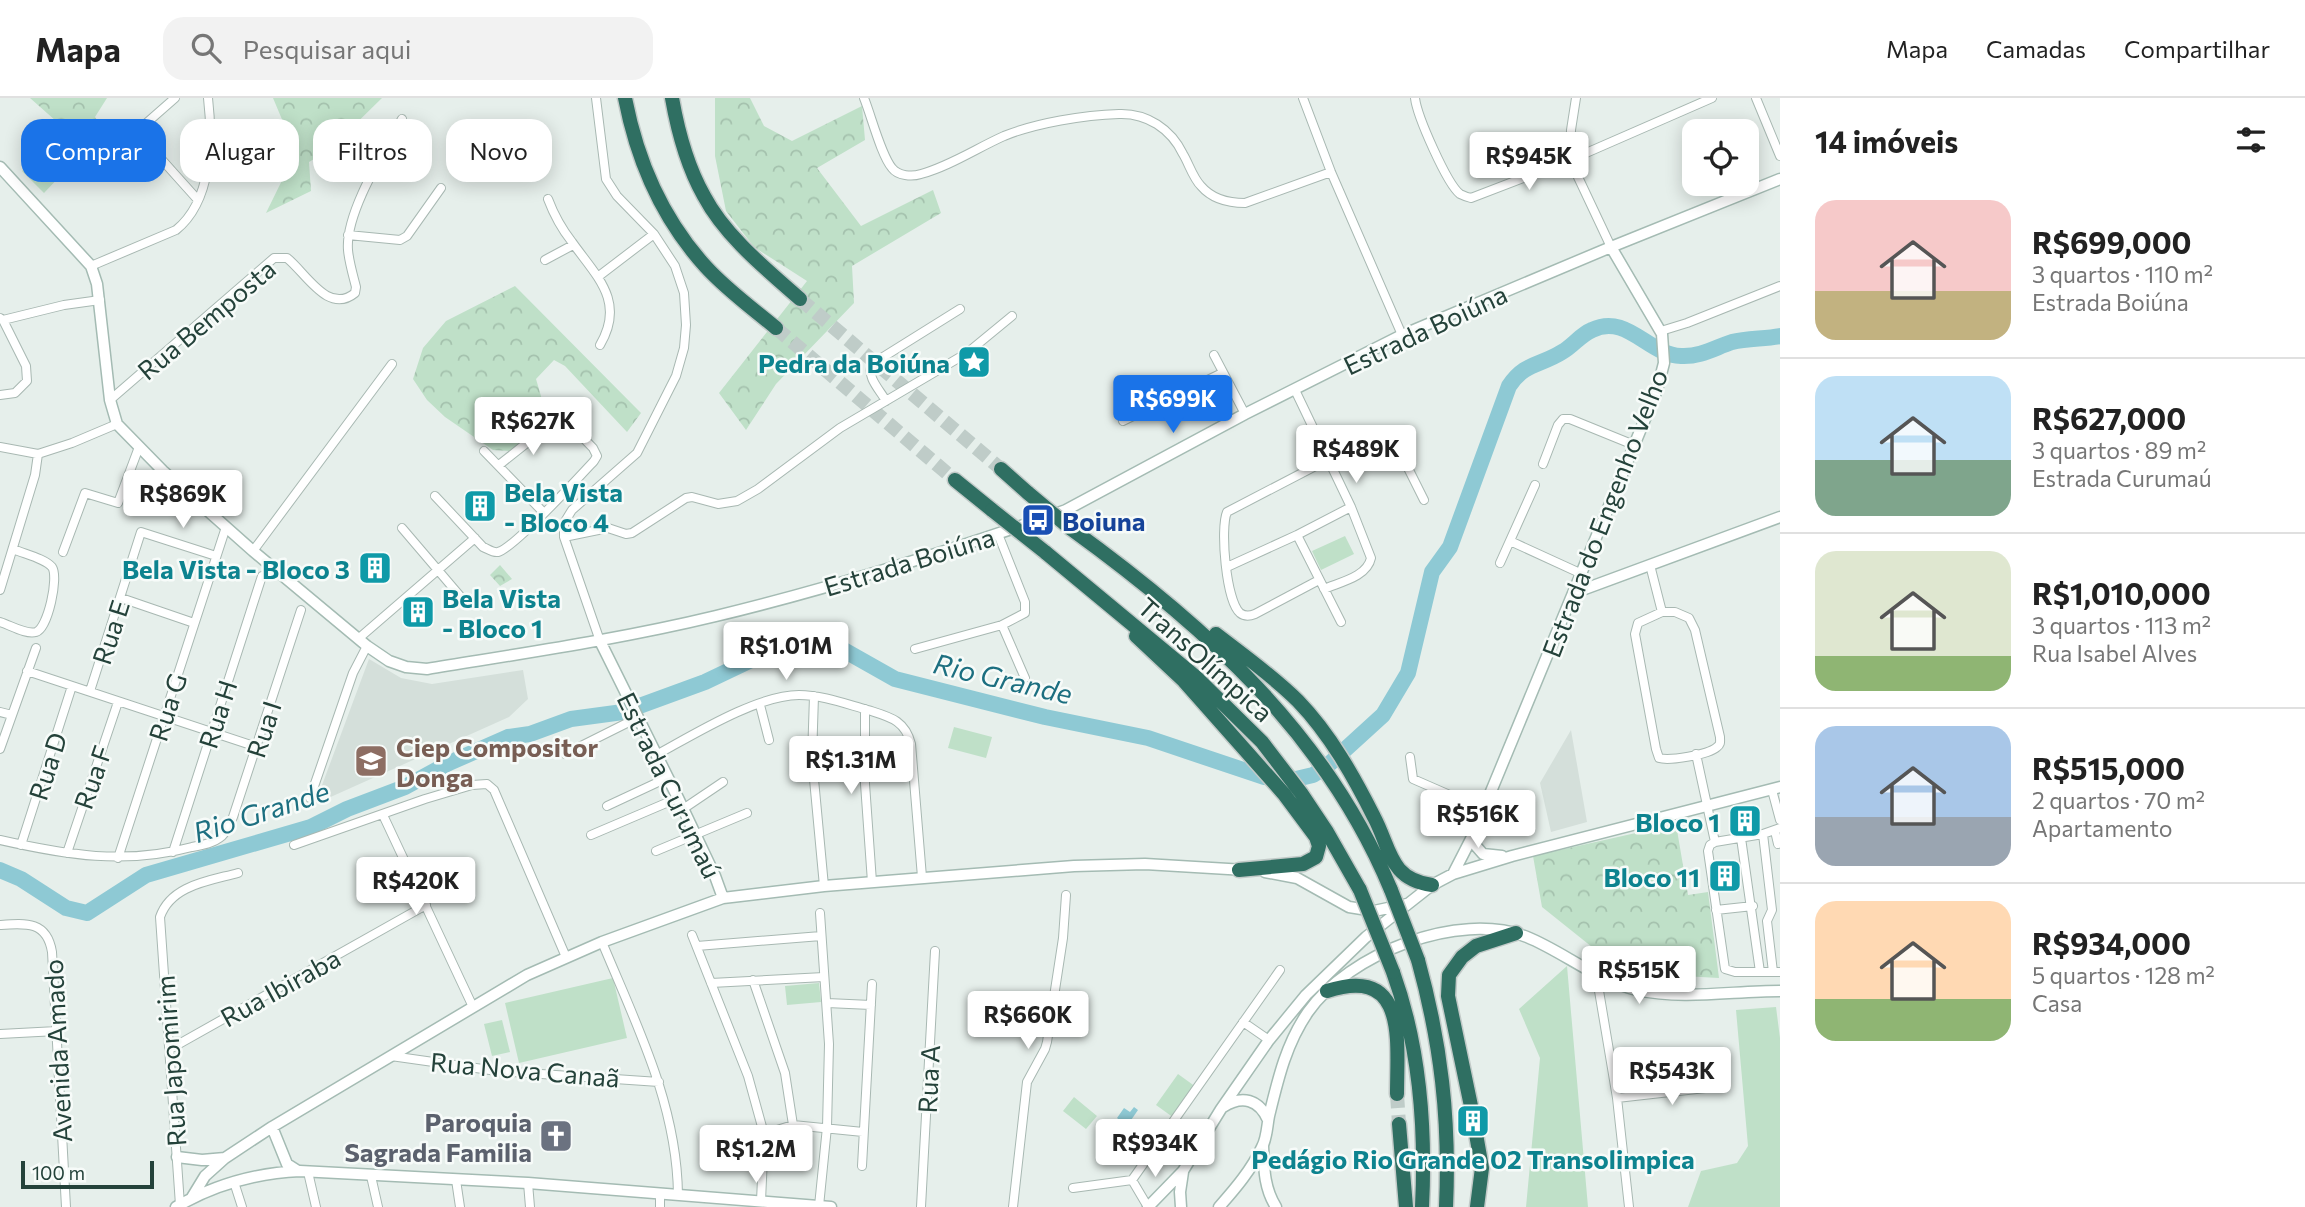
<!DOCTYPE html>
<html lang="pt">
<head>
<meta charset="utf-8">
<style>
  :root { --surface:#fff; --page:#f2f2f2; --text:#222; --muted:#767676; --line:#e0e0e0; --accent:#1a73e8 }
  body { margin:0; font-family:Commissioner,sans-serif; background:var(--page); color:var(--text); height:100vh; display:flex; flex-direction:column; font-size:26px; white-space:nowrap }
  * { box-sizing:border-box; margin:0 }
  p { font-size:23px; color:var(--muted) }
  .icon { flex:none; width:38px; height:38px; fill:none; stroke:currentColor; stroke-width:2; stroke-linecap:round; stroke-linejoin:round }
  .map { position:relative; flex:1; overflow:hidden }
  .details { display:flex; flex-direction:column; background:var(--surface); width:525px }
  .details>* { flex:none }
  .top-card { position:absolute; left:21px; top:21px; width:665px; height:63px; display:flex; gap:14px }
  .buttons { position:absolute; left:1682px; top:21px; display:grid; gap:14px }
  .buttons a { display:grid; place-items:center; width:77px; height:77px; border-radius:14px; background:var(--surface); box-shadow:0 4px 18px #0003; font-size:35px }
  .scale { position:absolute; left:21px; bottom:18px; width:133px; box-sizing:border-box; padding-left:7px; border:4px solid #24423a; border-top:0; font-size:19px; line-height:24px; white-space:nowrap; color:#24423a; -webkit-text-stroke:5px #f7fbf9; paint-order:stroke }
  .price { position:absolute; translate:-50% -60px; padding:0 16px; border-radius:7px; background:#fff; color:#222; font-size:23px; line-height:46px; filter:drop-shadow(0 2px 4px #0008) }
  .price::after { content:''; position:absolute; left:50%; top:42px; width:21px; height:16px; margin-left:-10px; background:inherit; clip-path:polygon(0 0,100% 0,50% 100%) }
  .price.on { background:var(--accent); color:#fff }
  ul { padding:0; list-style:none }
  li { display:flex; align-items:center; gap:21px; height:175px; padding:0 35px }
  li+li { border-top:2px solid var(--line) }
  li span { display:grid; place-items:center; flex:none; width:196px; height:140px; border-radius:21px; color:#555 }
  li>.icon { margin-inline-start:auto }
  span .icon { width:84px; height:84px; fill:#fffc; stroke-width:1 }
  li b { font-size:30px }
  h2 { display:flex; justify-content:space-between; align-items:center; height:84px; padding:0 35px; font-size:30px }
  .chip { padding:0 24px; border-radius:21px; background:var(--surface); box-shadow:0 4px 18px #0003; font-size:24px; line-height:63px }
  .chip.on { background:var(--accent); color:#fff }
  header { display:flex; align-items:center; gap:42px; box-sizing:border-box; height:98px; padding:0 35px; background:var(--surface); border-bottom:2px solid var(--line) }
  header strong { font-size:33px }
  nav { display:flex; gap:38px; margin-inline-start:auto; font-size:24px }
  .search { width:490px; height:63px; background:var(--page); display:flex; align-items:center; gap:18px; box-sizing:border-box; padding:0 24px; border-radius:21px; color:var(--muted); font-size:26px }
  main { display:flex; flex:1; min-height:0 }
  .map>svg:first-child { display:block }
</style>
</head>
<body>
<header>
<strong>Mapa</strong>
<div class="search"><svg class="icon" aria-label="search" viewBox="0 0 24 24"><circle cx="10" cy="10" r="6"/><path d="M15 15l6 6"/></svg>Pesquisar aqui</div>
<nav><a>Mapa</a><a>Camadas</a><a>Compartilhar</a></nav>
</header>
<main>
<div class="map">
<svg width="1780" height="1109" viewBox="0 0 1780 1109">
  <defs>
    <pattern id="forest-crowns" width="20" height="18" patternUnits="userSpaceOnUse" patternTransform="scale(1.75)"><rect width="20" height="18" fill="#bfe0c8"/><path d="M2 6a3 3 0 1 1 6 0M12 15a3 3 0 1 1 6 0" fill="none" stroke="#a4c1ad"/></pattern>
    <pattern id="water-ripples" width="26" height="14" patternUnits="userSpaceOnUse" patternTransform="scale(1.75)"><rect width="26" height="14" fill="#8ec9d4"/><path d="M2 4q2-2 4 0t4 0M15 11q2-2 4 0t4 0" fill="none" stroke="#74a5ad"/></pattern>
  </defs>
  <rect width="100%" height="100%" fill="#e6efeb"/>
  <path fill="#d4dfda" d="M369,561L401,580L432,586L523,572L528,601L509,619L315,706Z
    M1571,632L1587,724L1551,734L1540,685Z"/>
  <path fill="#bfe0c8" d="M1345,438L1354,456L1321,472L1312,453Z
    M954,629L992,639L986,660L948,650Z
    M1567,868L1588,1109H1526L1540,960L1519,911Z
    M613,880L627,940L519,965L505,905Z
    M819,885L821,904L787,907L785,888Z
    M1776,909L1780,940V1109H1688L1701,1073L1737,1065L1748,1048L1736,912Z
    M502,922L510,954L492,958L484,926Z
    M1178,976L1196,989L1174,1020L1156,1007Z
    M1074,999L1097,1018L1086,1031L1063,1013Z"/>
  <path fill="url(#forest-crowns)" d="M30,0H107L95,19L113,46L95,67L63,75L44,95L22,73L65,31Z
    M273,0H382L329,52L309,64L311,93L266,115L292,62L289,38Z
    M715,0H750L764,28L792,43L862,8L865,42L817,70L861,128L933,92L941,115L852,168L854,205L776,286L746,332L719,295L807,183L754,149L726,113L715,58Z
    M515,188L641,315L627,334L565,268L554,262L536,281L543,305L538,323L512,353L493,352L445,319L427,302L413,281L423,250L446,223Z
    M500,467L512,481L500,488L490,477Z
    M1676,726L1688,797L1708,794L1719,880L1645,876L1612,865L1542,809L1533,758Z"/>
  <path fill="url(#water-ripples)" d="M1134,1009L1138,1012L1127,1028L1117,1020L1124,1010L1130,1014Z"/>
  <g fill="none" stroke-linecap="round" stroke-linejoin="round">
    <path stroke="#8ec9d4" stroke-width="16" d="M0,772L21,781L66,810L87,815L146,777L311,729L347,711L405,689L449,665L508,639L530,636L571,621L623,614L705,584L766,555L797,545L816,543L833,546L895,581L1045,619L1148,640L1264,679L1296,681L1313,677L1326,669L1383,617L1408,575L1432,474L1450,449L1509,288C1525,264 1540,268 1562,254C1573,248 1580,237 1592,232C1627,215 1648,257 1681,258C1701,259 1714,250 1732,244C1747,240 1765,241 1780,238"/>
    <path stroke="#bfccc8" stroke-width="14" stroke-dasharray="14 7" stroke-linecap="butt" d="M800,201L1001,371
      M776,230L955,382
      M1397,996L1399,1026
      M1471,1008L1476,1036"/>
    <defs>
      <path id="street" d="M596,0L606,81L617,98L654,136L675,168L684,195L686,227L684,250L676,278L637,355L572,412L564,425V439L600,543
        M864,0C871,17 881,57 892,70C898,78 912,79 921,76C950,68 977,50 1004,38C1036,25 1084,17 1119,16C1147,15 1171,31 1183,56C1189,66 1193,80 1201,88C1212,101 1230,105 1245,105L1331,74
        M1303,0L1331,74L1402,237
        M1415,0C1417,18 1447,86 1460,96C1464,98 1467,99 1471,100L1570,62L1712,0
        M1576,0L1571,32L1570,62L1611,149
        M1756,0L1780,58
        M137,34L198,102
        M118,50L175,0
        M548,101C554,117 561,130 572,144C596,178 626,203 600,247
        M348,137L400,142L407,138L441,90
        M545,162L573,147
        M91,168L176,132C212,103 213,43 208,0
        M599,178L654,136
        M0,220L3,222L64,207L100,202
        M1661,233L1687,225L1780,188
        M1214,257L1245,316
        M1295,292L1351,409L1371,460C1367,479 1340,484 1324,491
        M0,297L15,295L27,283L26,268L3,222
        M110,302L274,160H287C306,175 328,217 355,195L356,189C353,177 349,164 348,152C345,115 384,54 402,21
        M886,303C880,292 866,279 872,266L960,211
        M1123,323L1222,275
        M0,349L38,356
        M484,353L544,415
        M1543,366L1558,327L1563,321H1570L1634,347
        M499,367L548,328
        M435,398L483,449C488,451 493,455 498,454C513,451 580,378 594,363L597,358L593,350L554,310
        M402,430L466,505
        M1297,437L1341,524
        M564,439L608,430L626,436L632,435L686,400L692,399L718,406L737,403L758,391L840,330L967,255L1012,218
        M1510,443L1582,476
        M253,453L392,266
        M63,454L85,395L118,405L139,349
        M1500,465L1535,387
        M1650,467L1662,514
        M1227,469L1297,437L1351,409
        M1319,482L1255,516C1250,518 1245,519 1240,515C1226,503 1220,430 1227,414L1327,362L1382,338L1394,342L1424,402
        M0,492L35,377L38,356L72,345L117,326
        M121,500L194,525
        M1662,514H1675L1689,520L1695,532L1720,639C1720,644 1721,646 1717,649C1708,657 1669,663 1659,660L1656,651L1635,536L1638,525Z
        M0,524C10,527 26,537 36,534C48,530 59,479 52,469C44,460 24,456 13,451
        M1002,527L1025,580
        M358,541L475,440
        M915,551L1002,527L1025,515V504L998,436
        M27,573L257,649
        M90,593L141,434L216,458
        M814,598L812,660L824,788
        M760,607L769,642
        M865,611V686L872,784
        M0,614L12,617
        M0,651L36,550
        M565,656L637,620
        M1696,656L1715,744
        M656,657C693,637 757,597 799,597C822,597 846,606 868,612C890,619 905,622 911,646L922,779
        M1410,659L1413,681L1484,712
        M1772,692L1780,722
        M310,700L353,575L367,548
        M607,708L667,680
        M683,711L723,684
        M383,717L473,909
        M1780,730L1763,736L1715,744L1710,747L1708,753L1725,871L1735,874H1780
        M1775,733L1778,746
        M1763,736L1772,812L1767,823L1773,874
        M591,737L678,700
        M1741,740L1760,874
        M0,742C66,757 125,767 192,749C203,747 214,745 222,738C227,733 230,725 233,719L301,512
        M21,747L72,588
        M294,747L425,701L472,687L487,686L494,692L566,859
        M656,753L747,715
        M173,754L262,478
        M67,755L118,604
        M118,760L226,429
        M1716,812L1753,808
        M0,827C26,825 47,823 52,854L66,1109
        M692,837L748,978L764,1036L761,1103
        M602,844C636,926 677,1006 678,1097
        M697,848L821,838
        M1596,875L1617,1000L1629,1109
        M753,882L785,975L793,1027
        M711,885L824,879
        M827,905L871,907
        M1243,924L1269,942
        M0,936L57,933
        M170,951L426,807
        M391,958L497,973L659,984
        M1617,1000L1723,988
        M764,1036L793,1027L863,1034
        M862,1068L872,886
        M308,1074L316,1109
        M371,1078L378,1109
        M456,1082L460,1109
        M1132,1082L1148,1109
        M234,1084L242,1109
        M528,1085L530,1109
        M1073,1090L1132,1082L1280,872
        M660,1095V1109
        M180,1107L160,819C171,787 209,783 238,775
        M819,1108L827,1029L829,946L820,815
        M921,1109L935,853
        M1013,1109L1027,984L1045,951L1047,944L1063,840L1066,797"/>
      <path id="secondary" d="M0,69L91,168L97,186L110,302L117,326L163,373L253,453L367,548L389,563L406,569L427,571C524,555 621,541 716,518C824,492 933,458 1038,422L1066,412L1245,316L1402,237L1611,149L1780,81
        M1574,495L1780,419
        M600,543L678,700L715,778L723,800
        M1473,737L1476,748L1483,756L1502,758
        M1265,774L1297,780L1349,809L1374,813L1407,806
        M1453,776L1473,737L1657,292L1664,265L1662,236L1611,149
        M1223,1009C1242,997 1259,1001 1268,1022
        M272,1029L287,1066L298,1073
        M1263,1048C1264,1070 1264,1090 1276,1109
        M177,1059L202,1062L225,1060
        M191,1101L205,1078L225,1060L272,1029L527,877L602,844L723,800L824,788L1074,768L1145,766L1245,772
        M176,1109C214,1087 256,1075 300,1073L528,1085L831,1109
        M1148,1109L1183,1073L1221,1011L1269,942L1306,897L1366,839L1432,787L1453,776L1512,758L1780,689
        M1181,1109L1180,1094L1183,1074
        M1219,1109C1235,1091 1252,1071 1262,1049C1267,1040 1267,1028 1269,1018C1278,981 1286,946 1308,914C1349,856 1458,812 1527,839C1564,854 1597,883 1637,892C1684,902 1732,893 1780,893"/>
      <path id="highway" d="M625,0C637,62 663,122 706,169C727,192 752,210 776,230
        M672,0C678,34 687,68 704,98C725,138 766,171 800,201
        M1001,371L1028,395
        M955,382L992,412
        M1070,430C1204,527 1326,635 1391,792
        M1045,454L1197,580L1262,644L1301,695L1327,734L1360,792
        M1216,536C1243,557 1273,578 1298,603C1330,636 1354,679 1374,719C1391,751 1389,781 1432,787
        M1136,538L1184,583L1284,696L1316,739L1319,748L1316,759L1303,766L1239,772
        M1418,862C1441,945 1450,1022 1446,1109
        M1393,874C1420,949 1426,1030 1422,1109
        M1327,893C1408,867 1397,943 1397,996
        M1471,1008L1448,898L1449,877L1462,859L1476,848L1516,835
        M1399,1026L1406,1109
        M1476,1036L1482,1070L1477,1109"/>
    </defs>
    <use href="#street" stroke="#a8b8b2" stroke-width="10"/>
    <use href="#secondary" stroke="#a4bbb3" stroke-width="13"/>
    <use href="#highway" stroke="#c2cac8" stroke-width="17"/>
    <use href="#street" stroke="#fff" stroke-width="8"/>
    <use href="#secondary" stroke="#fff" stroke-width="10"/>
    <use href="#highway" stroke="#2f6f62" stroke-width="14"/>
    <defs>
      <path id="highway-bridge" d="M1028,395L1070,430
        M992,412L1045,454
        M1360,792L1393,874
        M1391,792L1418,862"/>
    </defs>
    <use href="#highway-bridge" stroke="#c2cac8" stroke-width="17" stroke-linecap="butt"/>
    <use href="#highway-bridge" stroke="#2f6f62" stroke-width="14"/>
  </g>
  <defs>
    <symbol id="sight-square" viewBox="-11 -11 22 22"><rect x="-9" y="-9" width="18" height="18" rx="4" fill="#0f9aa8" stroke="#f7fbf9"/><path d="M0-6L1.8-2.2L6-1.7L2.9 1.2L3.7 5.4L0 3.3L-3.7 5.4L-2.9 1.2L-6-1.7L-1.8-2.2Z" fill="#fff"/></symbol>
    <symbol id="building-square" viewBox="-11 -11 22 22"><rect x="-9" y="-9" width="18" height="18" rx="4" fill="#0f9aa8" stroke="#f7fbf9"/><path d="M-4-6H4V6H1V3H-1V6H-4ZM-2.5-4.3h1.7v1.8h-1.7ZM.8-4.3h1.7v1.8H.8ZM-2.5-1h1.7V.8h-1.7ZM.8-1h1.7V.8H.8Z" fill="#fff"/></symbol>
    <symbol id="bus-square" viewBox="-11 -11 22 22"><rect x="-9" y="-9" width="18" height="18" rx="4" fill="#1a4fb4" stroke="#f7fbf9"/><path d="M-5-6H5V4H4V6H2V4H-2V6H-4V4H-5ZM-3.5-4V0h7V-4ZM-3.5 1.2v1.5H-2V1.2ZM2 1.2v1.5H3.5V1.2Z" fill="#fff"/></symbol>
    <symbol id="school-square" viewBox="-11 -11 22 22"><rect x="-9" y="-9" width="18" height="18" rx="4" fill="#8d6e63" stroke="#f7fbf9"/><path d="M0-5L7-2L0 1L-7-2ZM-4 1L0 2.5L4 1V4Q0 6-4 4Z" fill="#fff"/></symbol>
    <symbol id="church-square" viewBox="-11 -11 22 22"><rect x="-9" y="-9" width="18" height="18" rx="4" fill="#6b7280" stroke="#f7fbf9"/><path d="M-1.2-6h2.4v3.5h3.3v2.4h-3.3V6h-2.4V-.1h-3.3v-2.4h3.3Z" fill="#fff"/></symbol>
  </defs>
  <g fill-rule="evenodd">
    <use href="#sight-square" x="955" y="245" width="38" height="38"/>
    <use href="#building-square" x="461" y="389" width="38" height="38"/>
    <use href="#bus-square" x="1019" y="403" width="38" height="38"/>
    <use href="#building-square" x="356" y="451" width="38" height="38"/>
    <use href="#building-square" x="399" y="495" width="38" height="38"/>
    <use href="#school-square" x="352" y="644" width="38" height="38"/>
    <use href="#building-square" x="1726" y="704" width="38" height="38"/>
    <use href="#building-square" x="1706" y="759" width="38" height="38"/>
    <use href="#building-square" x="1454" y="1004" width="38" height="38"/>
    <use href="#church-square" x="537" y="1019" width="38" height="38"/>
  </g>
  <g text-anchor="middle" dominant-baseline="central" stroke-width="5" stroke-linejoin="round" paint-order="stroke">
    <g font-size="26" fill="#24423a" stroke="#f7fbf9">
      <text transform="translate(206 221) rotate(-40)">Rua Bemposta</text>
      <text transform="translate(1425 231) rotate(-25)">Estrada Boiúna</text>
      <text transform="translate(1604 415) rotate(-69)">Estrada do Engenho Velho</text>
      <text transform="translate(909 463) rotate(-17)">Estrada Boiúna</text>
      <text transform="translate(110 534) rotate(-72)">Rua E</text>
      <text transform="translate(1206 561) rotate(42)">TransOlímpica</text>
      <text transform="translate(167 609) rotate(-72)">Rua G</text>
      <text transform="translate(217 616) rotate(-72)">Rua H</text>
      <text transform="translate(263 631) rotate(-72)">Rua I</text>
      <text transform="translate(47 668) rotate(-72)">Rua D</text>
      <text transform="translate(92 679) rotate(-71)">Rua F</text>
      <text transform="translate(670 687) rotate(64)">Estrada Curumaú</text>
      <text transform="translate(280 889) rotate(-29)">Rua Ibiraba</text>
      <text transform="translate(57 953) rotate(-93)">Avenida Amado</text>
      <text transform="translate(170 963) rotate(-94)">Rua Japomirim</text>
      <text transform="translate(525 971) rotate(5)">Rua Nova Canaã</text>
      <text transform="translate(928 981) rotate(-87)">Rua A</text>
    </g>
    <g font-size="26" font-weight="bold" fill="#0d838f" stroke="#f7fbf9" text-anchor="end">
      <text x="950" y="264">Pedra da Boiúna</text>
      <text x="504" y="393" text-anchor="start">Bela Vista<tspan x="504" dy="30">- Bloco 4</tspan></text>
      <text x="350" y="470">Bela Vista - Bloco 3</text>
      <text x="442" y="499" text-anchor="start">Bela Vista<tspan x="442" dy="30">- Bloco 1</tspan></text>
      <text x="1720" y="723">Bloco 1</text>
      <text x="1700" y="778">Bloco 11</text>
      <text x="1473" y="1060" text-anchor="middle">Pedágio Rio Grande 02 Transolimpica</text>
    </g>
    <g font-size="26" font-weight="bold" fill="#164399" stroke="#f7fbf9" text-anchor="start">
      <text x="1062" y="422">Boiuna</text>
    </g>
    <g font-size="26" font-weight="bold" fill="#785e54" stroke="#f7fbf9" text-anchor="start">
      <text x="396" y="648">Ciep Compositor<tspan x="396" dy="30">Donga</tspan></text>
    </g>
    <g font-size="26" font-weight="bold" fill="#5b616d" stroke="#f7fbf9" text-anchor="end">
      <text x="532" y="1023">Paroquia<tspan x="532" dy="30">Sagrada Familia</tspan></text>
    </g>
    <g font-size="28" font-style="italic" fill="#1c6f80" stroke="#f7fbf9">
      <text transform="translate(1003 580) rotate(13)">Rio Grande</text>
      <text transform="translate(261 713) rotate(-18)">Rio Grande</text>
    </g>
  </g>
</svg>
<div class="buttons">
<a><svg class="icon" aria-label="locate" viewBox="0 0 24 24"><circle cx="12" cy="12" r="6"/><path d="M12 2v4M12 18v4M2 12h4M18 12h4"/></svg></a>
</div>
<div class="scale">100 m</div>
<b class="price" style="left:1529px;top:94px">R$945K</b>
<b class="price on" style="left:1173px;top:337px">R$699K</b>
<b class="price" style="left:533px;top:359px">R$627K</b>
<b class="price" style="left:1356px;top:387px">R$489K</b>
<b class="price" style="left:183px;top:432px">R$869K</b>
<b class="price" style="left:786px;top:584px">R$1.01M</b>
<b class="price" style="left:851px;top:698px">R$1.31M</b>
<b class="price" style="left:1478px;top:752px">R$516K</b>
<b class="price" style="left:416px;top:819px">R$420K</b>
<b class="price" style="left:1639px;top:908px">R$515K</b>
<b class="price" style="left:1028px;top:953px">R$660K</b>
<b class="price" style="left:1672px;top:1009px">R$543K</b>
<b class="price" style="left:1155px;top:1081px">R$934K</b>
<b class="price" style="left:756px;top:1087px">R$1.2M</b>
<div class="top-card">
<a class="chip on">Comprar</a>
<a class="chip">Alugar</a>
<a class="chip">Filtros</a>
<a class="chip">Novo</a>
</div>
</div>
<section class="details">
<h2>14 imóveis<svg class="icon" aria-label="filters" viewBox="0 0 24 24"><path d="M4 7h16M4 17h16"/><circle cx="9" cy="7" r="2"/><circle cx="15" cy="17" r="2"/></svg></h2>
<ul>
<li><span style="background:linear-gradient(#f6c9c9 65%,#c2b280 0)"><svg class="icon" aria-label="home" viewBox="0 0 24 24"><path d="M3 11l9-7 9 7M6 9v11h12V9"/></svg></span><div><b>R$699,000</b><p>3 quartos · 110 m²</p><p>Estrada Boiúna</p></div></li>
<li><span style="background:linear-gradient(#bfe0f5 60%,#7fa58c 0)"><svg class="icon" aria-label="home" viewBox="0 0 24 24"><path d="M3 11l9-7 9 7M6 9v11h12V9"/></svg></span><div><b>R$627,000</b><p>3 quartos · 89 m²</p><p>Estrada Curumaú</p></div></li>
<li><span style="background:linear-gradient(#dfe7d0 75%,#8fb573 0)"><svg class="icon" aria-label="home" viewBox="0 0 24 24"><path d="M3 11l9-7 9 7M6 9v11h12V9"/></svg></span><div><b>R$1,010,000</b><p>3 quartos · 113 m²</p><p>Rua Isabel Alves</p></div></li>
<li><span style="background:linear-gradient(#a9c7e8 65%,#9aa5b1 0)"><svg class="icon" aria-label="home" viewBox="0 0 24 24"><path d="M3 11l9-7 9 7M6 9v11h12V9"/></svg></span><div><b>R$515,000</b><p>2 quartos · 70 m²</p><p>Apartamento</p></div></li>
<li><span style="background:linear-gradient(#ffd9b3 70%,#8fb573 0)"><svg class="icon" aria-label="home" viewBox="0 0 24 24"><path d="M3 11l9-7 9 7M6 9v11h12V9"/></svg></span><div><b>R$934,000</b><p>5 quartos · 128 m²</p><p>Casa</p></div></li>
</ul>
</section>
</main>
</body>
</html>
